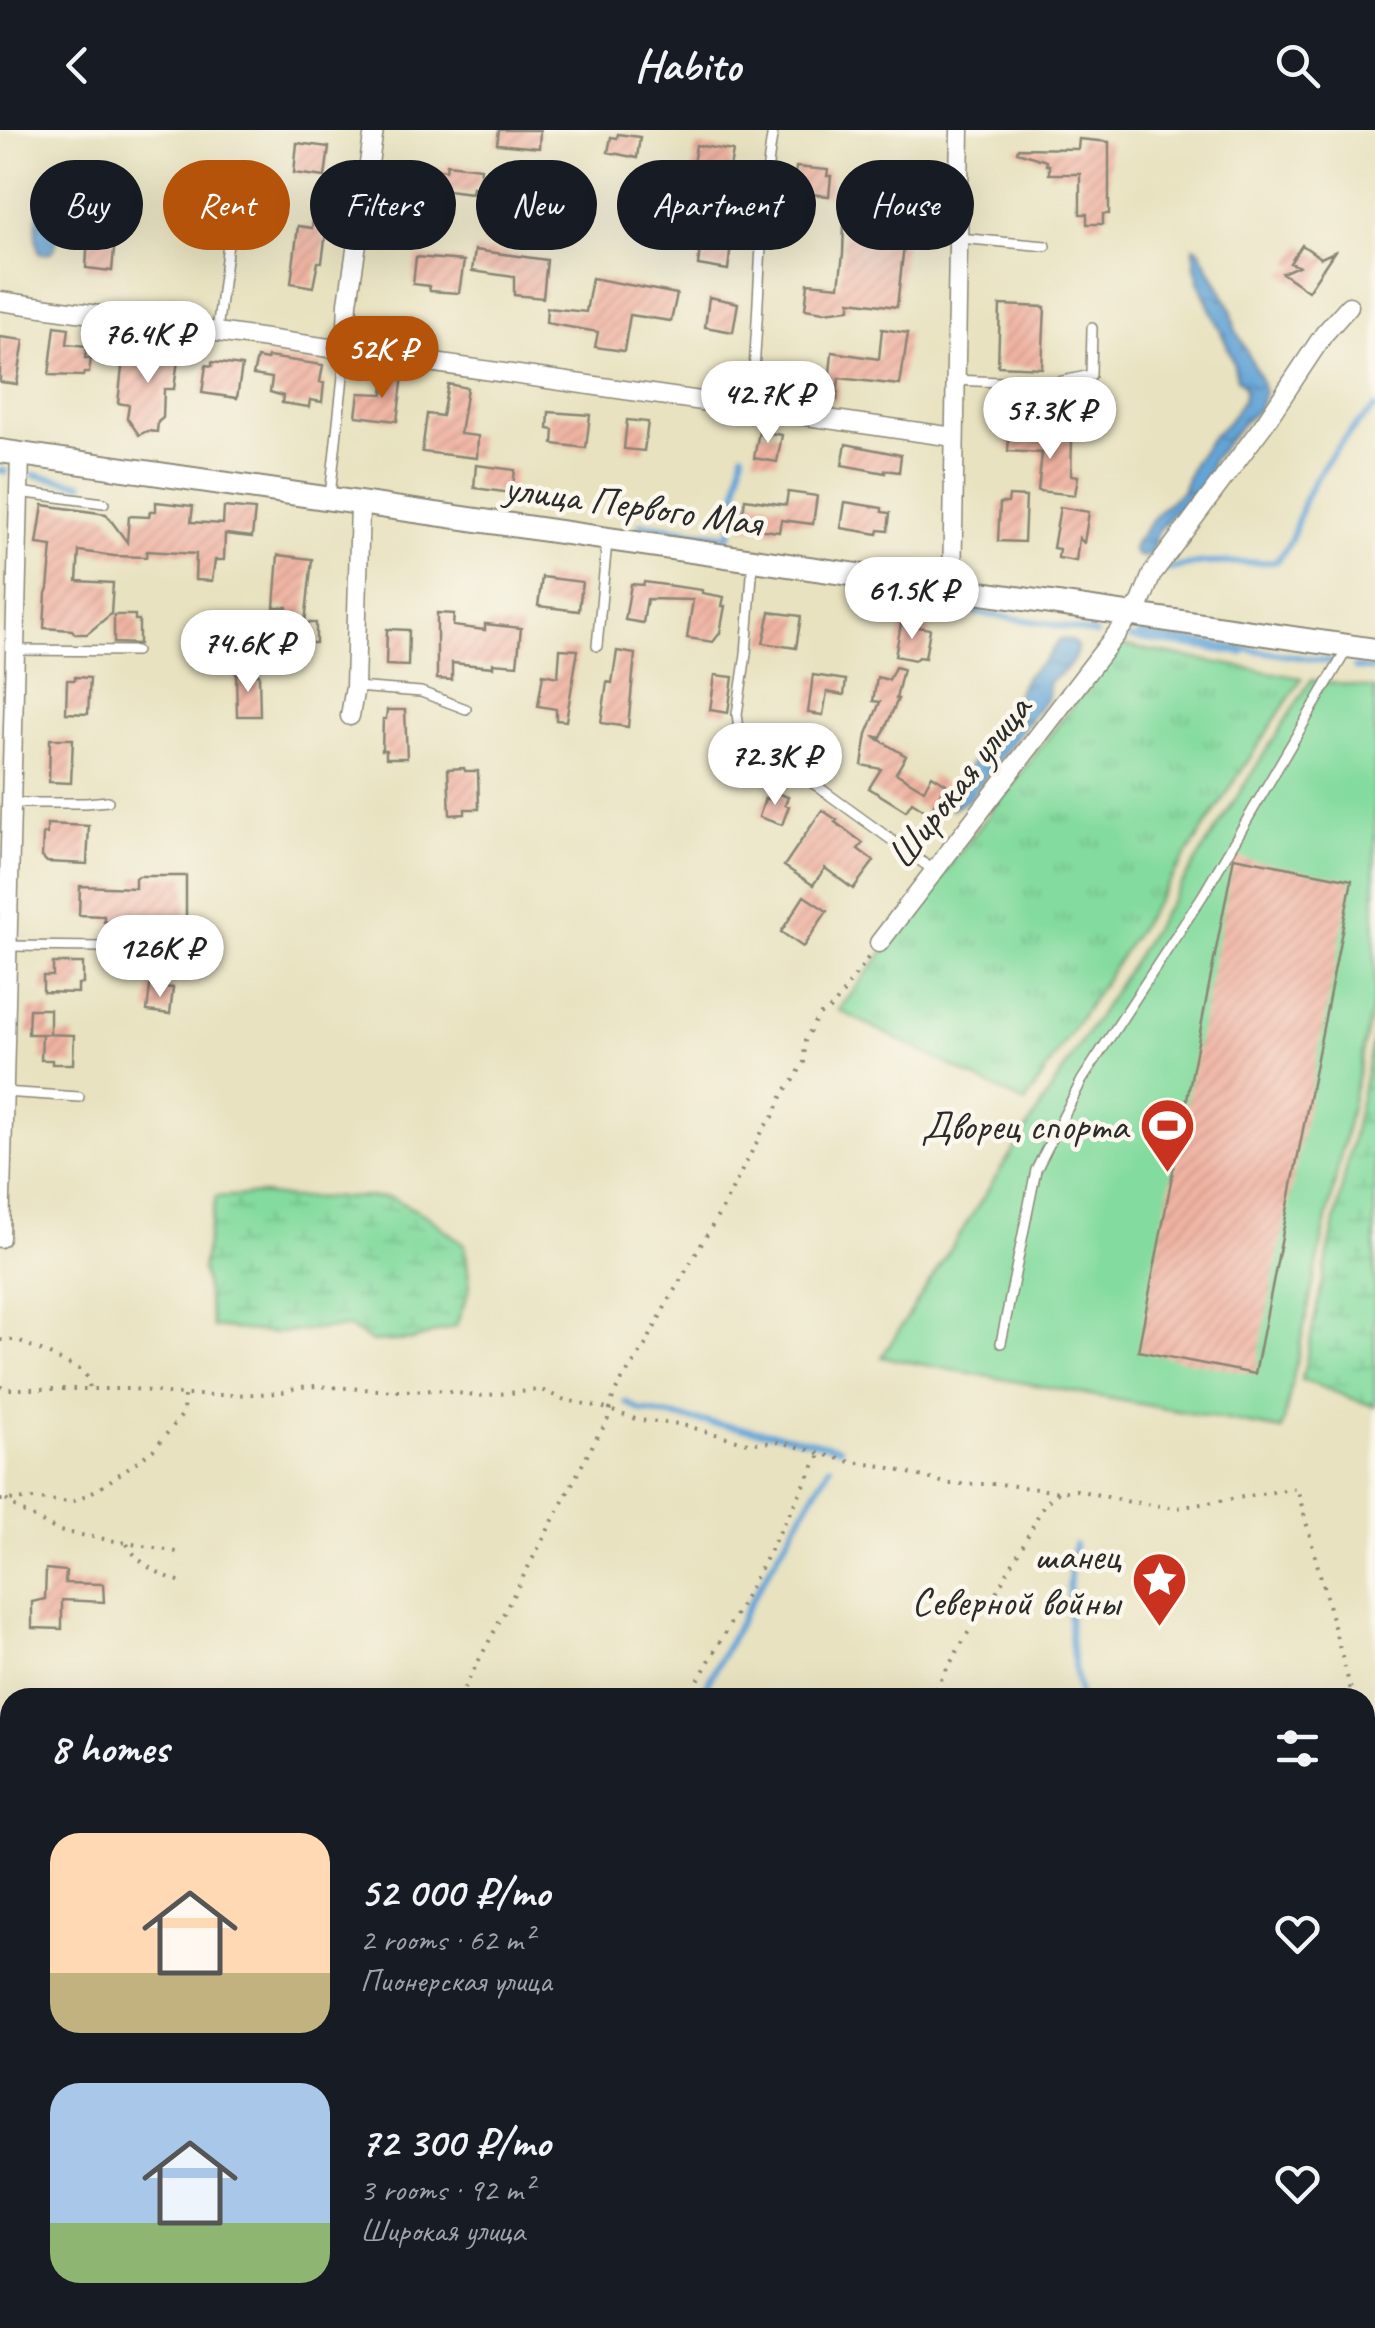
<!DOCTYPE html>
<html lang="en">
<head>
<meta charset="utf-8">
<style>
  :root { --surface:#171b24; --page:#242831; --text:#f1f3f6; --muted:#9ea1a6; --accent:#b45309 }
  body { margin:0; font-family:Caveat,sans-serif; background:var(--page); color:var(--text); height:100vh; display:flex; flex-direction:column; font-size:38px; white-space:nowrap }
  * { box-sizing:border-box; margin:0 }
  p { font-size:32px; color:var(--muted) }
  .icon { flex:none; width:55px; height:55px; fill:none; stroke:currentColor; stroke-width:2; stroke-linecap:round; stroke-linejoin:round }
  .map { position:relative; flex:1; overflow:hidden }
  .side { position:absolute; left:0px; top:1558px; width:1375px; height:642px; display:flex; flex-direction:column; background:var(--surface); border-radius:30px 30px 0 0; box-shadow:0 10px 40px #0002 }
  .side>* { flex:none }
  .banner { position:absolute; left:30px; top:30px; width:1315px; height:90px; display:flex; gap:20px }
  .price { position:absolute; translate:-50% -85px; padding:0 22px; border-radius:35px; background:#fff; color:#222; font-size:32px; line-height:65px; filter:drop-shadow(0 2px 5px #0008) }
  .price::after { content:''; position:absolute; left:50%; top:60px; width:30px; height:22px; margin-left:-15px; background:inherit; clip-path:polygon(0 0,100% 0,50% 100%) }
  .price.selected { background:var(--accent); color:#fff }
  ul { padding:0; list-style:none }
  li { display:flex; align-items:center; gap:30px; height:250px; padding:0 50px }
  li span { display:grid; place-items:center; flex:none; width:280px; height:200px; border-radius:30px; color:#555 }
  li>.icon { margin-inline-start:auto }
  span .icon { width:120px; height:120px; fill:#fffc; stroke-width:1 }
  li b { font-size:42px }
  h2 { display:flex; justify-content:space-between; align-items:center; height:120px; padding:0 50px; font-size:42px }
  .pill { padding:0 35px; border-radius:45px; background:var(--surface); box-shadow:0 10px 40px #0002; font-size:35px; line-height:90px }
  .pill.selected { background:var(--accent); color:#fff }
  header { display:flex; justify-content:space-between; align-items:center; height:130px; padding:0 50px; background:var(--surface); font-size:45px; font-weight:700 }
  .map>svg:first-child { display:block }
</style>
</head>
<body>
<header><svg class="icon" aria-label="back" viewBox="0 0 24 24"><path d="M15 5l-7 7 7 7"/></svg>Habito<svg class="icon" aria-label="search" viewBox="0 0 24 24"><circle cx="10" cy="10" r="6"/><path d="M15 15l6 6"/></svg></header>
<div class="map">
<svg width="1375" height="2198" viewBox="0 0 1375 2198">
  <defs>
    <pattern id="grass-tufts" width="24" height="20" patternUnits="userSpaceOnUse" patternTransform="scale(2.5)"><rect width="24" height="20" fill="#84db9f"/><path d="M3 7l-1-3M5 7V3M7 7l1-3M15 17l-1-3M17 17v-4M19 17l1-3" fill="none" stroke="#72bc89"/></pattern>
    <pattern id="wetland-marsh" width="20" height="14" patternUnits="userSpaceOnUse" patternTransform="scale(2.5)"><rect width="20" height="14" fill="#84db9f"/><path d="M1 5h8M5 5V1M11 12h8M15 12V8" fill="none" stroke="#72bc89"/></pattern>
    <pattern id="water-ripples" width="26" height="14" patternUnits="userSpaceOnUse" patternTransform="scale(2.5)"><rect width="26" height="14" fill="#63a4d7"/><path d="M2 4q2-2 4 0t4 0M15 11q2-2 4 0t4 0" fill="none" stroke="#5286af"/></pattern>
    <pattern id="building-hatch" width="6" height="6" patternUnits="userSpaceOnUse" patternTransform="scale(2.5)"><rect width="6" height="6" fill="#f0b3a2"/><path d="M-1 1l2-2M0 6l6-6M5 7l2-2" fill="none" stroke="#ce9a8c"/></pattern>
  </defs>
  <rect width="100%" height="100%" fill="#fbf7ec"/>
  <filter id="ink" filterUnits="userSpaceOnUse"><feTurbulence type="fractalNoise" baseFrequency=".01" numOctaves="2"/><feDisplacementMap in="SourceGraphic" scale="20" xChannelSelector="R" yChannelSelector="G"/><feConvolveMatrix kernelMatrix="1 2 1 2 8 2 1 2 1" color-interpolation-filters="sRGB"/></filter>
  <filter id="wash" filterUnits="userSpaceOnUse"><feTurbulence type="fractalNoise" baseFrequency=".0048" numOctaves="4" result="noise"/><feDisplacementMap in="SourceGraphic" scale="40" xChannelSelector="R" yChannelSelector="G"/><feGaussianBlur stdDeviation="2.25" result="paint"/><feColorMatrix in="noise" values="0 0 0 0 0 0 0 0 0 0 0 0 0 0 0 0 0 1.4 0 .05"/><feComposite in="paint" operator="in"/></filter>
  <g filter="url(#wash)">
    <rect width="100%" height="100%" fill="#e8e2c0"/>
    <path fill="url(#grass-tufts)" stroke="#588365" stroke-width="2.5" d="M1119,515L1302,548L1025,973L839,880Z"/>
    <path fill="url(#wetland-marsh)" stroke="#588365" stroke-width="2.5" d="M1375,900V1277L1302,1250Z
      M263,1064L290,1068L390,1067L427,1086L465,1115L470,1157L456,1196L413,1210L372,1212L348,1197L274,1203L213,1197L202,1138L216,1067Z"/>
    <path fill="#84db9f" stroke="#588365" stroke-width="2.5" d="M1311,550L1375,559V864L1282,1300L882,1227Z"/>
    <path fill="url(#water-ripples)" stroke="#476881" stroke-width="2.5" d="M52,69L61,72L54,119L50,123L40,124C33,106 36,89 41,70Z
      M1194,117L1200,121L1231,179L1235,198L1261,250L1264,263L1259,278L1240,296L1211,331L1206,351L1187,373L1172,384L1158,401L1151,422L1144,427L1136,425L1133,420L1135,413L1161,379L1182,361L1193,333L1214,305L1229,291L1243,270L1245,260L1242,253L1237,249C1230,203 1191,160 1194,117Z
      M1060,509L1072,511L1077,516C1077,532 1062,544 1049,551L1048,566L968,670L950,680L962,661L970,635L989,618L1005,579L1014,570L1026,546L1046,529Z"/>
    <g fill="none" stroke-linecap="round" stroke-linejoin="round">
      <path stroke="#63a4d7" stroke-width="6" d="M0,341H5
        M34,345L83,354
        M640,394L730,406L743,323
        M1163,440L1203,433L1275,432C1296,412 1295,391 1306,367C1320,337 1350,299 1375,278
        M958,480L1045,493L1096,504
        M1139,503L1332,532
        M1130,508L1243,523
        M1355,538L1375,540
        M626,1272L641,1281L784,1305L840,1318
        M1075,1414C1064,1462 1070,1519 1080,1568
        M700,1568L752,1469L830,1336
        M1040,2198L1044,2190"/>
    </g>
    <g id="blocks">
      <path fill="url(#building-hatch)" d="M499,0H540L539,18L497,14Z
        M618,4L640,7L637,28L608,22L611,7L617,8Z
        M1079,9L1109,12V84H1103V94H1087V84H1080V44H1049V35H1046V31L1017,22L1018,18L1078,19Z
        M297,13L329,17L325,47L294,43Z
        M696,15L733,21L723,78L735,79L728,140L698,135L704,82L674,79L672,90L641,86L643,69L657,72L661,43L691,47Z
        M447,34L481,38L479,58L473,57L472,63L432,58L426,76L376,68L379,48L406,51L409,35L446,40Z
        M796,37L828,40L827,46H831L829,66L793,62Z
        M866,54L902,57L899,97H906L897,177L850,171V179L824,182L805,179L808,153L839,156L843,124L845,62L866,64Z
        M316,65L344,68L342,90L328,88L322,132H318L313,157L291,153L298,96L312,98Z
        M89,90L108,91L106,108L115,109L112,141L86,138Z
        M1302,115L1321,128L1334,122L1308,161L1282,143L1298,136L1290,133Z
        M475,120L547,130L543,168L514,165V147L472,141Z
        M416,127L464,131L459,163L430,161L429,156L413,154Z
        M592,148L677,164L671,191L630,185L624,221L595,217L598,202L546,193L547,178L586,182Z
        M709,167L738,173L733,202L705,197Z
        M1000,175L1045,177L1042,238L998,236Z
        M55,196L69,198L67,214L87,216L85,228H91L89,243H84L83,246L49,245Z
        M882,199L908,203L900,255L839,248L837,270L819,268L823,242L830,243L832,222L879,229Z
        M0,207L24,210L17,254L0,252Z
        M164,212L180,215L174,259H164L163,288L158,292L157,302L147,301L139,305L127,288L129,275L118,273L123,229L131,230L132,221L162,225Z
        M268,227L323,235L320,252L324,253L322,272L310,270L309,277L282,273L283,266L270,262L272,248L253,245L257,228L267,230Z
        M212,232L242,236L237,268L202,263L206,235L212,236Z
        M385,244L403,246L397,291L356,286L359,263L383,264Z
        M448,254L467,258L460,304L478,306L477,328L422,322L427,284L442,286Z
        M1059,263L1074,265L1075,263L1098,268V271L1103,272L1100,286L1057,275Z
        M549,282L590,285L586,318L553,314L554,300L548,299Z
        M627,290L648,292L644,321L624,319Z
        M759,301L782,305L777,332L754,328Z
        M1019,304L1072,309L1071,345L1078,346L1075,365L1038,361L1042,323L1008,321L1009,308H1019Z
        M846,314L901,325L899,342L885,340V343L842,335Z
        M476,335L515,340L512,363L474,358Z
        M788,362L817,366L813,394L781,390L779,402L741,397L745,369L786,375Z
        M1009,366L1026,367L1024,412L998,411L1000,373H1008Z
        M156,372L193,376L191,392L223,394L224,377L255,380L252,407L225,404L224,430H215L212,451L195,450L196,424L147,421L146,427L114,426L79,421L77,451L113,453L111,484L87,504H75L72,500L44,498L46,463L48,459L52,416L37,414L43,375L106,384L127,412L129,386L149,387L150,381H156Z
        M845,372L882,378V382L890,383L888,401L879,400L878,404L841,398Z
        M1060,377L1089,382L1084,413L1079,408L1076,431L1058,428L1059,419L1053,418Z
        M278,425L312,429L305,493H316V513H287V477H274Z
        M542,447L582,452L579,481L538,476Z
        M644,452L702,460V463L724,467L722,476H725L720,503L713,512L687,508L693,470L647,469L643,493L625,490L631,454L643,455Z
        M770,482L801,486L796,518L763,513Z
        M437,483L454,484L453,496L485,500V494L521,498L517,535L493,533V537L452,533V550L437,549Z
        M114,485H135V490H139V514L114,513Z
        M901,494L930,499L925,528L918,527L915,530L895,526Z
        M387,499L409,500L408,536L386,535Z
        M560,519L578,520L566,591L556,590V579L538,576L543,544L558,547Z
        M617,521L635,524L628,597L601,593L607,552L612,553Z
        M895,537L903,539L896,569H898L881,608L873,606L906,626L896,643L924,660L932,645L946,654L929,683L912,672L906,681L869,658L881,639L862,635L867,604L880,572L873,571L877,547L889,550Z
        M236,544H259L260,586H237Z
        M715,545L733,547L728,583L710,580Z
        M813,545L846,550L844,565L827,562L823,585L808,583Z
        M75,547L90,548L88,584L66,583L67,550H75Z
        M387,580H405L407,628H386V620H382L383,589H386Z
        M50,609H73L71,653L49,652Z
        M464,638L465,641H478L479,679H465V684L450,685L448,639Z
        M771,661L788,667L785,675L789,676L782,695L759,687L765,668L769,669Z
        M822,680L837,690L835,692L863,713L858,719L874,731L853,759L825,738L813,755L784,736Z
        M47,694L89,696L87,734L47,732L42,727L43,704H47Z
        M1234,727L1352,750L1255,1244L1138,1221Z
        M138,746H186V819L168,818V795L129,794V838L110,840L112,816L110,792H104V786L79,785L80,756L135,758V748Z
        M804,766L827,781L803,817L781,802Z
        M53,833H83V854H78V863L43,862V846H53Z
        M150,856L173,858L170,884L147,881Z
        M29,879H50V904H28Z
        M42,904L74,905L73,934H52V930H41Z
        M46,1439L66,1441L65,1453L103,1454L104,1472L62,1470V1499L32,1498V1472L45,1469Z"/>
    </g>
  </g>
  <g filter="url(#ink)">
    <use href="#blocks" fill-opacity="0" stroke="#8a8676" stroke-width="2.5"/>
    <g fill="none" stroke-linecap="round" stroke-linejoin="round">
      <defs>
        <path id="lane" d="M959,108L1046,116
          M217,201L228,113
          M954,250L1048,254L1091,245L1092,198
          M751,277C760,185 758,91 773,0
          M18,362L104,373
          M330,366L346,219
          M753,432L746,524L737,584L740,607L750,618L793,641L817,656L933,740
          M597,516L607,412
          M16,520L136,521
          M355,557L421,562L466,579
          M11,673H86L108,671
          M9,816L104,817
          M3,962L79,967
          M1001,1213L1036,1040L1082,950L1203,765L1349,516
          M0,1609H10
          M0,1781L10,1780
          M1371,1805L1375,1794
          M1365,1893L1375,1885
          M0,1948H10
          M631,2198L632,2190"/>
        <path id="street" d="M0,171L954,307
          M346,219L348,173L374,0
          M952,459L960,0
          M350,586L355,557L360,374
          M879,813L1141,472L1152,444L1265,293L1324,204L1349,176
          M0,1108L20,324"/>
        <path id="secondary" d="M0,321L1375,520"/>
      </defs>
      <use href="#lane" stroke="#8a8676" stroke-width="12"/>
      <use href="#street" stroke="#8a8676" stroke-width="21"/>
      <use href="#secondary" stroke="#8a8676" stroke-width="26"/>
      <path stroke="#8a8676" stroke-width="4" stroke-dasharray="2.5 8" stroke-linecap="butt" d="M0,1210H18L81,1240L87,1247L90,1258
        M0,1256L4,1259H134L184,1265H233L279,1263L299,1257L316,1256L393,1261L437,1260L478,1266L541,1260L565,1270L601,1277L638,1290L679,1294L748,1313L781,1312L851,1332L883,1336L949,1354H1000L1059,1362L1077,1360L1130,1372L1177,1378L1297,1358L1353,1568
        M0,1370L34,1369L72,1372L100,1358L153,1320L183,1284L184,1265
        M6,1370L19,1380L59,1401L183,1423
        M127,1414C139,1435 160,1445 182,1452
        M459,1568L599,1303L607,1293L612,1270L618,1256L645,1216L667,1173L722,1079L765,996L773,987L785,960L794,950L804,932L805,911L814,893L819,885L833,877L870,825
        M688,1568L741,1475L821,1323
        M930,1568L986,1472L995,1464L1023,1415L1044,1374L1059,1362
        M1365,1610L1370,1628L1365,1652
        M123,2198L127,2190
        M346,2198L350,2190
        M548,2198L552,2190"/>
      <use href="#lane" stroke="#fff" stroke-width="9"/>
      <use href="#street" stroke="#fff" stroke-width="18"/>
      <use href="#secondary" stroke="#fff" stroke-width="22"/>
    </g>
  </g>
  <defs>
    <symbol id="stadium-pin" viewBox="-11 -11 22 30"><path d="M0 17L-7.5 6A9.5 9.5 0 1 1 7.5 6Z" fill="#c8321e" stroke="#fbf7ec"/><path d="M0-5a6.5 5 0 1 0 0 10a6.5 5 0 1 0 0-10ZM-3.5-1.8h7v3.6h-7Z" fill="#fff"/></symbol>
    <symbol id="sight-pin" viewBox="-11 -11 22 30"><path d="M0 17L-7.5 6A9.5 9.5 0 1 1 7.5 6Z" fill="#c8321e" stroke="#fbf7ec"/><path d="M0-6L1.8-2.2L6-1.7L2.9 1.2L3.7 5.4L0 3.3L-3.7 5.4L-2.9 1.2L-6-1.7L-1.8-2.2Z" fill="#fff"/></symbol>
  </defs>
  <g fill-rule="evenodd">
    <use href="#stadium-pin" x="1136" y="964" width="63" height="86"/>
    <use href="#sight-pin" x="1128" y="1418" width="63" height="86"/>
  </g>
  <g text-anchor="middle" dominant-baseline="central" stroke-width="9" stroke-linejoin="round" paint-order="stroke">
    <g font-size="40" fill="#2b2b2b" stroke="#fbf7ec">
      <text transform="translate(633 375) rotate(8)">улица Первого Мая</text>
      <text transform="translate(959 652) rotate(-52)">Широкая улица</text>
    </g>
    <g font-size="40" fill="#2b2b2b" stroke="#fbf7ec" text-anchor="end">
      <text x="1128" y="996">Дворец спорта</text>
      <text x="1120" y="1426">шанец<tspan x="1120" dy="46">Северной войны</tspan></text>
    </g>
  </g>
</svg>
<b class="price" style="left:148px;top:256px">76.4K ₽</b>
<b class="price selected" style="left:382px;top:271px">52K ₽</b>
<b class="price" style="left:768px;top:316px">42.7K ₽</b>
<b class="price" style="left:1050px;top:332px">57.3K ₽</b>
<b class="price" style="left:912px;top:512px">61.5K ₽</b>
<b class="price" style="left:248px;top:565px">74.6K ₽</b>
<b class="price" style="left:775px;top:678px">72.3K ₽</b>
<b class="price" style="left:160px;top:870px">126K ₽</b>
<div class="banner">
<a class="pill">Buy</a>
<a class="pill selected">Rent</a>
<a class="pill">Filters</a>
<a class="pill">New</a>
<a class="pill">Apartment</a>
<a class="pill">House</a>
</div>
<section class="side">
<h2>8 homes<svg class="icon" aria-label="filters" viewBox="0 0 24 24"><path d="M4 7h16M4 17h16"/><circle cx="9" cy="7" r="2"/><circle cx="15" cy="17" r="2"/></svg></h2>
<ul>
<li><span style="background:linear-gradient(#ffd9b3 70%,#c2b280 0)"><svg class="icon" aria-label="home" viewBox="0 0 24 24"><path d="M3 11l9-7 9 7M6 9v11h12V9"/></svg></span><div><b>52 000 ₽/mo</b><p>2 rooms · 62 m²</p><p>Пионерская улица</p></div><svg class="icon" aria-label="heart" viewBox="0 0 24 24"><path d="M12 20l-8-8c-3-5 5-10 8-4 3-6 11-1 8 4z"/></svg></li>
<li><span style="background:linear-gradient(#a9c7e8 70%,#8fb573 0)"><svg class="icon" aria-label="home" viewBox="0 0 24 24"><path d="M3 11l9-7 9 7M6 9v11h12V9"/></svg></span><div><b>72 300 ₽/mo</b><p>3 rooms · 92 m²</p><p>Широкая улица</p></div><svg class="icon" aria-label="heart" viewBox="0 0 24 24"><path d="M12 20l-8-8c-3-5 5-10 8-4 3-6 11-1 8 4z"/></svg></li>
</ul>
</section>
</div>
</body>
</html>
